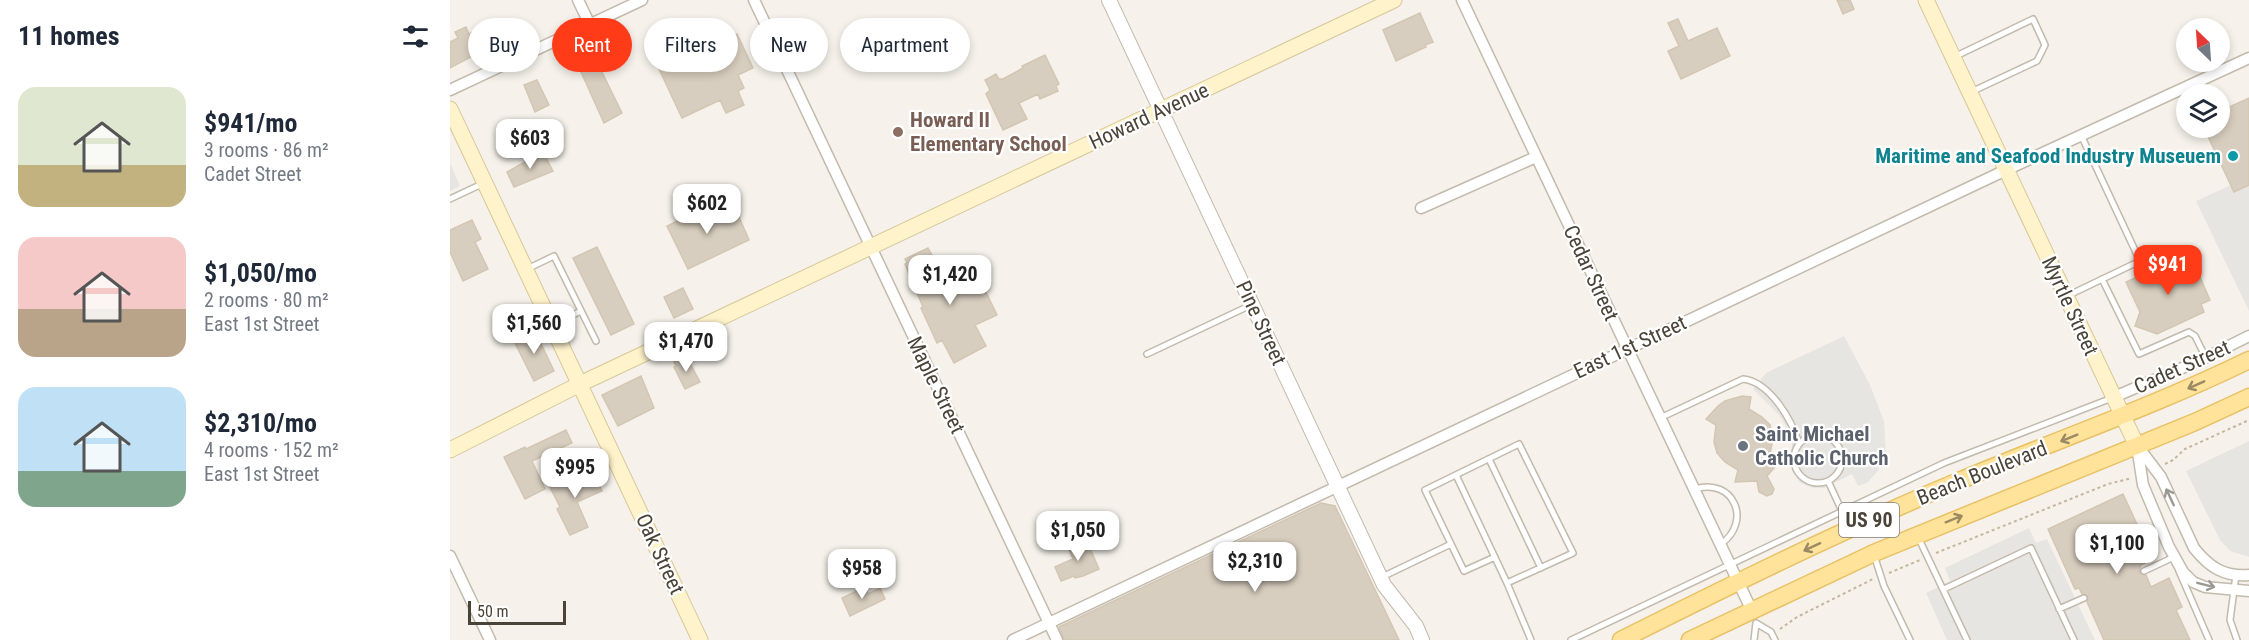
<!DOCTYPE html>
<html lang="en">
<head>
<meta charset="utf-8">
<style>
  :root { --surface:#fff; --page:#f2f2f3; --text:#1f2937; --muted:#747a83; --accent:#ff3b18 }
  body { margin:0; font-family:"Roboto Condensed",sans-serif; background:var(--page); color:var(--text); height:100vh; display:flex; flex-direction:column; font-size:22px; white-space:nowrap }
  * { box-sizing:border-box; margin:0 }
  p { font-size:20px; color:var(--muted) }
  .icon { flex:none; width:33px; height:33px; fill:none; stroke:currentColor; stroke-width:2; stroke-linecap:round; stroke-linejoin:round }
  .map { position:relative; flex:1; overflow:hidden }
  .panel { display:flex; flex-direction:column; background:var(--surface); width:450px }
  .panel>* { flex:none }
  .guide { position:absolute; left:18px; top:18px; width:570px; height:54px; display:flex; gap:12px }
  .needle { width:39px; rotate:335deg }
  .buttons { position:absolute; left:1726px; top:18px; display:grid; gap:12px }
  .buttons a { display:grid; place-items:center; width:54px; height:54px; border-radius:50%; background:var(--surface); box-shadow:0 3px 9px #0003; font-size:30px }
  .scale { position:absolute; left:18px; bottom:15px; width:98px; box-sizing:border-box; padding-left:6px; border:3px solid #4a4338; border-top:0; font-size:16px; line-height:21px; white-space:nowrap; color:#4a4338; -webkit-text-stroke:4px #fff; paint-order:stroke }
  .price { position:absolute; translate:-50% -51px; padding:0 14px; border-radius:12px; background:#fff; color:#222; font-size:20px; line-height:39px; filter:drop-shadow(0 2px 3px #0008) }
  .price::after { content:''; position:absolute; left:50%; top:36px; width:18px; height:14px; margin-left:-9px; background:inherit; clip-path:polygon(0 0,100% 0,50% 100%) }
  .price.on { background:var(--accent); color:#fff }
  ul { padding:0; list-style:none }
  li { display:flex; align-items:center; gap:18px; height:150px; padding:0 18px }
  li span { display:grid; place-items:center; flex:none; width:168px; height:120px; border-radius:18px; color:#555 }
  li>.icon { margin-inline-start:auto }
  span .icon { width:72px; height:72px; fill:#fffc; stroke-width:1 }
  li b { font-size:26px }
  h2 { display:flex; justify-content:space-between; align-items:center; height:72px; padding:0 18px; font-size:26px }
  .chip { padding:0 21px; border-radius:27px; background:var(--surface); box-shadow:0 3px 9px #0003; font-size:21px; line-height:54px }
  .chip.on { background:var(--accent); color:#fff }
  main { display:flex; flex:1; min-height:0 }
  .map>svg:first-child { display:block }
</style>
</head>
<body>
<main>
<section class="panel">
<h2>11 homes<svg class="icon" aria-label="filters" viewBox="0 0 24 24"><path d="M4 7h16M4 17h16"/><circle cx="9" cy="7" r="2"/><circle cx="15" cy="17" r="2"/></svg></h2>
<ul>
<li><span style="background:linear-gradient(#dfe7d0 65%,#c2b280 0)"><svg class="icon" aria-label="home" viewBox="0 0 24 24"><path d="M3 11l9-7 9 7M6 9v11h12V9"/></svg></span><div><b>$941/mo</b><p>3 rooms · 86 m²</p><p>Cadet Street</p></div></li>
<li><span style="background:linear-gradient(#f6c9c9 60%,#b9a48a 0)"><svg class="icon" aria-label="home" viewBox="0 0 24 24"><path d="M3 11l9-7 9 7M6 9v11h12V9"/></svg></span><div><b>$1,050/mo</b><p>2 rooms · 80 m²</p><p>East 1st Street</p></div></li>
<li><span style="background:linear-gradient(#bfe0f5 70%,#7fa58c 0)"><svg class="icon" aria-label="home" viewBox="0 0 24 24"><path d="M3 11l9-7 9 7M6 9v11h12V9"/></svg></span><div><b>$2,310/mo</b><p>4 rooms · 152 m²</p><p>East 1st Street</p></div></li>
</ul>
</section>
<div class="map">
<svg width="1799" height="640" viewBox="0 0 1799 640">
  <rect width="100%" height="100%" fill="#f6f2eb"/>
  <path fill="#e7e5e2" d="M0,163L10,186L0,191Z
    M1781,185H1799V311L1746,201Z
    M1394,336L1420,385L1434,421L1436,455L1427,472L1417,483L1408,486L1402,474L1374,488H1363L1350,483L1342,470L1339,459L1342,447L1340,433L1329,415L1303,389L1316,373Z
    M1799,441V557L1780,551L1770,540L1736,471Z
    M1579,528L1586,543L1597,539L1645,640H1497L1476,593L1500,581L1495,568Z"/>
  <path fill="#d8cebf" stroke="#d3c6b2" stroke-width="1.5" d="M1387,0H1400L1404,9L1393,14Z
    M970,13L983,42L975,45L976,47L946,61L933,30Z
    M1228,19L1238,41L1267,28L1280,56L1231,79L1218,51L1229,46L1218,23Z
    M46,21L55,39L0,68V42L8,38L5,32L16,27L19,34Z
    M266,27L272,41L287,34L303,68L288,75L294,88L288,91L294,105L276,113L270,100L232,118L203,56Z
    M595,55L609,84L606,86L608,91L590,99L588,94L569,103L577,119L553,130L536,94L540,90L535,80L546,74L549,79H553L573,68L572,66Z
    M144,56L172,113L154,123L127,63Z
    M87,80L99,105L85,112L74,85Z
    M1799,98V185L1784,192L1754,128H1770V118L1777,114L1775,109Z
    M93,152L103,171L64,187L57,172Z
    M263,204L268,215L285,208L299,240L238,269L217,226Z
    M22,220L31,239L25,242L38,269L13,281L0,252V230Z
    M147,247L184,324L161,335L123,258Z
    M478,248L487,264L489,263L503,292L530,280L547,315L525,325L536,346L504,363L492,340L487,343L471,308L473,307L455,264L457,263L455,259Z
    M1734,255L1745,279L1750,277L1760,300L1751,304L1754,312L1707,334L1685,326L1690,312L1676,282Z
    M233,288L243,309L224,318L214,297Z
    M84,329L104,371L84,381L63,339Z
    M236,356L250,382L235,389L224,367L226,366L224,362Z
    M191,376L204,408L168,426L152,395Z
    M1292,396L1301,397L1299,409L1312,417L1320,425L1323,438L1320,454L1331,460L1317,476L1324,489L1322,494L1317,496L1309,492L1307,481L1285,482L1288,470L1275,462L1267,453L1264,442L1266,425L1256,419L1268,406L1275,401Z
    M116,430L122,443L82,461L95,489L75,499L54,457L75,447L76,449Z
    M141,468L152,491L127,502L138,527L120,535L107,509L110,507L100,487Z
    M1673,494L1703,559L1691,565L1689,573L1696,575L1701,587L1719,578L1732,607L1726,610L1740,640H1654L1637,602L1638,596L1632,594L1629,588L1625,589L1598,529Z
    M871,503L885,506L949,640H614L609,627Z
    M636,539L649,569L633,576L625,578L624,576L611,581L605,567L623,559L618,547Z
    M415,587L418,594L430,588L435,599L400,616L392,598Z"/>
  <g fill="none" stroke-linecap="round" stroke-linejoin="round">
    <defs>
      <path id="service" d="M1504,57L1583,19L1595,45L1587,61L1521,92
        M0,199L34,183
        M77,269L104,256L146,341
        M1652,279L1689,354L1739,332L1745,336L1756,358
        M1617,296L1690,261L1631,135
        M104,324L131,311
        M697,354L801,305
        M1210,418L1293,379C1320,382 1342,420 1349,444
        M1344 459a24 24 0 1 1 48 0a24 24 0 1 1-48 0Z
        M1039,459L1091,568
        M1006,475L1057,583
        M1378,481L1392,511
        M1245,489C1283,477 1303,521 1271,544
        M1469,539L1517,640
        M1001,544L1014,571L1045,557
        M1424,555L1434,586L1460,640
        M1694,571L1724,557
        M1729,571L1759,640
        M1786,575L1780,620L1787,640
        M932,577L1001,544L975,490L1069,444L1123,553L1057,583L1081,640
        M1494,589L1581,548L1624,640
        M1609,609L1634,598
        M1121,640L1494,463L1662,398
        M1304,640L1306,623L1321,632L1325,640"/>
      <path id="minor" d="M128,0L140,25
        M304,0L607,640
        M1012,0L1302,611
        M0,90L192,0
        M971,208L1086,157
        M1664,397L1751,360L1799,336
        M1687,446L1693,485L1719,547L1733,572L1743,582L1755,587L1799,591
        M1689,448L1711,477L1744,548C1759,567 1774,577 1799,575
        M0,556L40,640
        M563,640L1556,170L1799,58"/>
      <path id="tertiary" d="M659,0L934,585L966,626L972,640"/>
      <path id="secondary" d="M1476,0L1687,446
        M0,109L250,640
        M0,450L130,384L944,0"/>
      <path id="primary" d="M1171,640C1283,584 1394,529 1509,481C1606,440 1705,406 1799,360
        M1240,640L1424,553L1745,422L1799,397"/>
    </defs>
    <use href="#service" stroke="#c2baac" stroke-width="8"/>
    <use href="#minor" stroke="#c2baac" stroke-width="13"/>
    <use href="#tertiary" stroke="#c2baac" stroke-width="16"/>
    <use href="#secondary" stroke="#d7c799" stroke-width="17"/>
    <use href="#primary" stroke="#e8c166" stroke-width="19"/>
    <path stroke="#c4b69d" stroke-width="2" stroke-dasharray="3 3" stroke-linecap="butt" d="M1715,464L1723,460L1735,449L1799,420
      M1486,553L1658,484L1682,478
      M1439,573L1470,560
      M1330,629L1347,617L1423,579"/>
    <use href="#service" stroke="#fff" stroke-width="5"/>
    <use href="#minor" stroke="#fff" stroke-width="10"/>
    <use href="#tertiary" stroke="#fff" stroke-width="14"/>
    <use href="#secondary" stroke="#fff3cb" stroke-width="15"/>
    <use href="#primary" stroke="#ffe39a" stroke-width="16"/>
  </g>
  <defs><path id="oneway-shaft" d="M-6 0H5M1.5-3L5.5 0L1.5 3" fill="none" stroke-width="1.6" stroke-linecap="round" stroke-linejoin="round" transform="scale(1.5)"/></defs>
  <g stroke="#9b8b64">
    <use href="#oneway-shaft" transform="translate(1746 385) rotate(156)"/>
    <use href="#oneway-shaft" transform="translate(1619 438) rotate(158)"/>
    <use href="#oneway-shaft" transform="translate(1504 519) rotate(-22)"/>
    <use href="#oneway-shaft" transform="translate(1362 547) rotate(155)"/>
  </g>
  <g stroke="#9b9892">
    <use href="#oneway-shaft" transform="translate(1720 497) rotate(-115)"/>
    <use href="#oneway-shaft" transform="translate(1756 585) rotate(14)"/>
  </g>
  <circle fill="#8d6e63" stroke="#fff" stroke-width="2" cx="448" cy="132" r="6"/>
  <circle fill="#0f9aa8" stroke="#fff" stroke-width="2" cx="1783" cy="156" r="6"/>
  <circle fill="#6b7280" stroke="#fff" stroke-width="2" cx="1293" cy="446" r="6"/>
  <g text-anchor="middle" dominant-baseline="central" stroke-width="4.5" stroke-linejoin="round" paint-order="stroke">
    <rect fill="#fff" stroke="#807b74" stroke-width="1.5" x="1389" y="503" width="60" height="34" rx="4.5"/>
    <g font-size="20" font-weight="bold" fill="#4a4338">
      <text x="1419" y="520">US 90</text>
    </g>
    <g font-size="21" fill="#4a4338" stroke="#fff">
      <text transform="translate(699 116) rotate(-25)">Howard Avenue</text>
      <text transform="translate(1141 273) rotate(65)">Cedar Street</text>
      <text transform="translate(1620 306) rotate(65)">Myrtle Street</text>
      <text transform="translate(811 323) rotate(65)">Pine Street</text>
      <text transform="translate(1180 347) rotate(-25)">East 1st Street</text>
      <text transform="translate(1732 367) rotate(-24)">Cadet Street</text>
      <text transform="translate(486 385) rotate(64)">Maple Street</text>
      <text transform="translate(1532 473) rotate(-22)">Beach Boulevard</text>
      <text transform="translate(210 554) rotate(65)">Oak Street</text>
    </g>
    <g font-size="21" font-weight="bold" fill="#785e54" stroke="#fff" text-anchor="start">
      <text x="460" y="120">Howard II<tspan x="460" dy="24">Elementary School</tspan></text>
    </g>
    <g font-size="21" font-weight="bold" fill="#0d838f" stroke="#fff" text-anchor="end">
      <text x="1771" y="156">Maritime and Seafood Industry Museuem</text>
    </g>
    <g font-size="21" font-weight="bold" fill="#5b616d" stroke="#fff" text-anchor="start">
      <text x="1305" y="434">Saint Michael<tspan x="1305" dy="24">Catholic Church</tspan></text>
    </g>
  </g>
</svg>
<div class="buttons">
<a><svg class="needle" viewBox="-14 -14 28 28"><path d="M0-13l5 13h-10z" fill="#e53935"/><path d="M0 13l5-13h-10z" fill="#747a83"/></svg></a>
<a><svg class="icon" aria-label="layers" viewBox="0 0 24 24"><path d="M12 4l9 5-9 5-9-5zM3 14l9 5 9-5"/></svg></a>
</div>
<div class="scale">50 m</div>
<b class="price" style="left:80px;top:170px">$603</b>
<b class="price" style="left:257px;top:235px">$602</b>
<b class="price on" style="left:1718px;top:296px">$941</b>
<b class="price" style="left:500px;top:306px">$1,420</b>
<b class="price" style="left:84px;top:355px">$1,560</b>
<b class="price" style="left:236px;top:373px">$1,470</b>
<b class="price" style="left:125px;top:499px">$995</b>
<b class="price" style="left:628px;top:562px">$1,050</b>
<b class="price" style="left:1667px;top:575px">$1,100</b>
<b class="price" style="left:805px;top:593px">$2,310</b>
<b class="price" style="left:412px;top:600px">$958</b>
<div class="guide">
<a class="chip">Buy</a>
<a class="chip on">Rent</a>
<a class="chip">Filters</a>
<a class="chip">New</a>
<a class="chip">Apartment</a>
</div>
</div>
</main>
</body>
</html>
